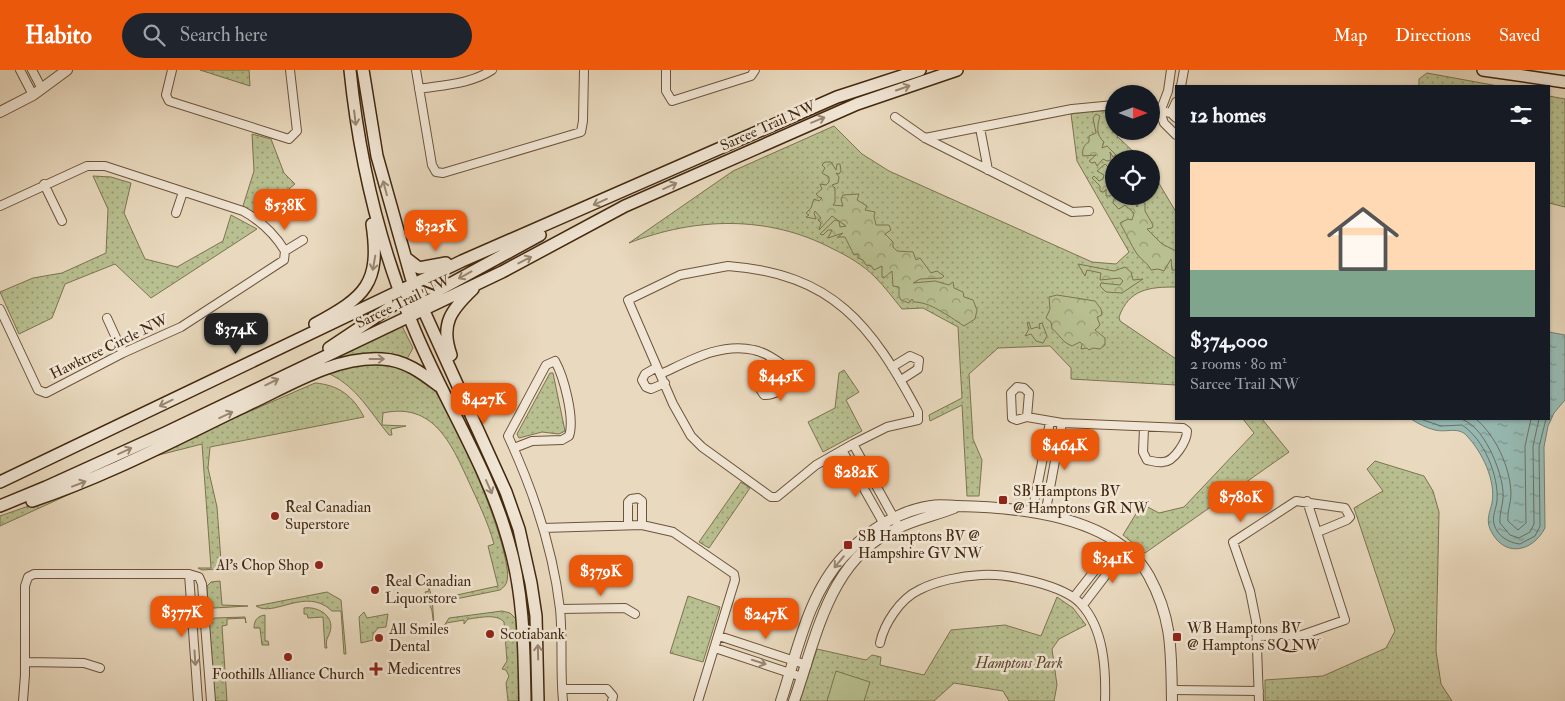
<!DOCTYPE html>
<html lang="en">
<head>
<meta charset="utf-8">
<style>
  :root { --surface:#171b24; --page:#20242c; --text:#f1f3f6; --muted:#9ea1a6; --line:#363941; --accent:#ea580c }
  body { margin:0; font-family:"IM FELL Double Pica",serif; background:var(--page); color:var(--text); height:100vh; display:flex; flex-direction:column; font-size:19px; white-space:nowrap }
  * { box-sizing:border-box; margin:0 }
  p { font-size:16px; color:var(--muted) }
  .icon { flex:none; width:28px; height:28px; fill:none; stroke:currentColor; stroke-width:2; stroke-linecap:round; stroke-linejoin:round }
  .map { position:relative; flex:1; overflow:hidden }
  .drawer { position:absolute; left:1175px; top:15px; width:375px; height:335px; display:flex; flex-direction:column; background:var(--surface); border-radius:0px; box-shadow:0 1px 4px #0004 }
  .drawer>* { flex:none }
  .needle { width:32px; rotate:90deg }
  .controls { position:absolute; left:1105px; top:15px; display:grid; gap:10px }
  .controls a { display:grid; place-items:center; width:55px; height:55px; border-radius:50%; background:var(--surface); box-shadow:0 1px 4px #0004; font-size:25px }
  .price { position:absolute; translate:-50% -42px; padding:0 11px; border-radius:10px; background:var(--accent); color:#fff; font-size:16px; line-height:32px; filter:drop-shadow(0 1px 2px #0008) }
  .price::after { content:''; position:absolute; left:50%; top:30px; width:15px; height:11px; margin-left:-8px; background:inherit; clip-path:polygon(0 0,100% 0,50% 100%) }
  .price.selected { background:#222; color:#fff }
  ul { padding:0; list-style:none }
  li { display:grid; align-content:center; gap:10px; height:265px; padding:0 15px }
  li+li { border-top:1px solid var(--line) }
  li span { display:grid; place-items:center; height:155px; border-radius:0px; color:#555 }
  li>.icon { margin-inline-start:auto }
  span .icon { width:90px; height:90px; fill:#fffc; stroke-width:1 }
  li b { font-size:21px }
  h2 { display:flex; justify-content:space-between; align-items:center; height:60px; padding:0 15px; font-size:21px }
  header { display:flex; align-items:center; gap:30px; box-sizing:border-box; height:70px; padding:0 25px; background:var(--accent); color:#fff }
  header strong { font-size:24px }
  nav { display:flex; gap:28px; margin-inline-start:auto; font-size:18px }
  .search { width:350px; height:45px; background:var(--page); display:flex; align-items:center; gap:12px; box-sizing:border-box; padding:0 18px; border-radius:28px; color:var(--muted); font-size:19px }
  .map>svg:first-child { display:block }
</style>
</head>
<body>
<header>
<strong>Habito</strong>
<div class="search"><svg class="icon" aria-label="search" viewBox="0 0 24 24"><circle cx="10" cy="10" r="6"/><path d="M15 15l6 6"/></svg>Search here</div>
<nav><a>Map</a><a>Directions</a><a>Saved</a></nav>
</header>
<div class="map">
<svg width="1565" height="631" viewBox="0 0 1565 631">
  <defs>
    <pattern id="grass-dots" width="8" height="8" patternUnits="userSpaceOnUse" patternTransform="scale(1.25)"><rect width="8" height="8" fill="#b8bf90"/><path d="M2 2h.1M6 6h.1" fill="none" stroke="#979b74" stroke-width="1.8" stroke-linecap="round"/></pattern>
    <pattern id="forest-crowns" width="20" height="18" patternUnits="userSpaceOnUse" patternTransform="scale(1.25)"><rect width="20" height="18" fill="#b8bf90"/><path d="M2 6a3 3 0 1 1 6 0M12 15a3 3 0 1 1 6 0" fill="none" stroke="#979b74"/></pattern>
    <pattern id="water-ripples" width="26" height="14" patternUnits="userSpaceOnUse" patternTransform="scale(1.25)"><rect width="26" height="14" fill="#97bab3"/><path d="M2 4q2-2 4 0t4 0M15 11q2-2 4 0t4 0" fill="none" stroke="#7d9790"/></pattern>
  </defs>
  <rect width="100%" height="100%" fill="#e9d9be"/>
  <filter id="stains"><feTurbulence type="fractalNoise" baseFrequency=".004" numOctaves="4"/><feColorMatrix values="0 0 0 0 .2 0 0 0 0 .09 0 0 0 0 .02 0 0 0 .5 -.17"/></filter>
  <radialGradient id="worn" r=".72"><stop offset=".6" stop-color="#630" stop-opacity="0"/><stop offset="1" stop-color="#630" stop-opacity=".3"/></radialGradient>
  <path fill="url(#grass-dots)" stroke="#7d7450" d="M201,0H249L250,16L200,0Z
    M1427,3L1498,16H1419V9Z
    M1549,26L1565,29V137L1549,133Z
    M1094,41H1114V61H1121L1117,66L1141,89H1114V126H1151V100L1176,142V217C1149,217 1129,219 1119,247L1120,251L1176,289V315L1071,309V298L1050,276L998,278L969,304L973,369L982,390L979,426H967L962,335L930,351L929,345L962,328L958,257L923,238L902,239C893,228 884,216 875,207C863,195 848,186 833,179C769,145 696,147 629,173L733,101L834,56L862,84L889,101L1092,192L1116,194L1129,182L1077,91L1071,44Z
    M252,64L271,69L284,103L295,114L269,135L264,149L243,136L254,101Z
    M93,106L111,107L131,113L124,143L145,189L177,197L223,171L231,145L257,159L151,228L115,194L65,214L52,248L19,264L0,222L33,208L62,203L106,183L108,139Z
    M401,254L413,278L407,289L368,284L164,372Z
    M366,292C393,296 407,294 429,314C451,334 514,483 507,511C506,515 504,517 500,520L446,531L441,529L442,526L443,528L498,516L488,476L494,474C488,452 478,432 468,410C451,373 433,332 383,343L382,355L406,356L391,359L392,365H389C370,342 357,317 330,304L329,302Z
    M844,300L859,322L846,330L862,361L823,382L808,352L835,338L839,303Z
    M550,303H553L565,361L559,364L542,362L519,368L517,364Z
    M315,313C339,315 353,326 364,347L210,377L208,398L217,437L221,491L217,499L202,500L198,498H211L202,374L151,387L0,456V446L46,430Z
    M1243,349H1262L1289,382L1145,483L1123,465L1142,434L1159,443L1184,437L1254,363Z
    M1375,391L1424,406L1433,421L1439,442L1436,581L1441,614L1452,631H1265V610L1323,606L1386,578L1395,561L1354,438L1383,421L1367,399Z
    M741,412L750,418L709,478L699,472Z
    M426,508L432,528L435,566L432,541L425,522L429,521Z
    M220,511L222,535L248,536L214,538L208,535L207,516L211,512Z
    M327,522L341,530L346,584H344L341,541H332C306,516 274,548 256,536Z
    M688,526L720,537L703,592L670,583Z
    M1057,527L1073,538L1086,555L1059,569L1052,579L1057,615L1054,631H1009L1003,621L954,613L934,631H800L817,579L866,590L872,585L881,587L880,595L924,605L951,560L1005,555L1041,566Z
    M304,538C318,536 335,546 330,562C328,568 325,570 327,578H325L323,547L308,548L307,544H304Z
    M502,541L510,543L517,550L522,631H508L506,613L509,606L506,600L502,599L507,591L504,552C496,543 479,548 468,549L464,554V550L446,553V558L444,556L449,548Z
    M364,542L367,548L388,544L386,557L378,558L373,564V570L361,573L359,547Z
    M265,545V571H268L269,575H262L260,558H254C254,551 257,546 265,545Z
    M245,547L246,553L245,548L227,549V555L222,556L227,631H214L209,551L215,548Z"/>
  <path fill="url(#forest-crowns)" stroke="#7d7450" d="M1096,44L1100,46C1097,56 1096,65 1104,72L1102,78L1107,76L1116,85L1113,87L1110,82L1111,90L1107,91L1103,89L1097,96L1095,92L1092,93L1089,91L1096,85L1083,86C1082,81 1083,75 1089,72V66L1096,63L1093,48Z
    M825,92H831L836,100L837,94H840L841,101L839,104L836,103L839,107L838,113L832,115L835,118V132L833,135L843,136L841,129L843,125L859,124L857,130L867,136L865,140L875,142L874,146L876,155H889L891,160L885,164L893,172V177L897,181L913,182L916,190L920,188L931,203L937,201L944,206L942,208L920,209L913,213L935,211L949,215L953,212L954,218L963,222L964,227L973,230L977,240L975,249L964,256C947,245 930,232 914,232L912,229L909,233L901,230L899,226V217L893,216L892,201L884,208L882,207V196L874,200L871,196L866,195L863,190L858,188V184L854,185L845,167H838L843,163L828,168L832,160H828L823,165L820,164L835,150L839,151L840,157L846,156L832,146L819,160L821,153L818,150L821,148L815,141L814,143L816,149L806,147L809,145L806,143L811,138L814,129L819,131L822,128L819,127L816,124L822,119L820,114L826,115L829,112V107L822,103L825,98L822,95Z
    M1105,94L1108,97L1109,108L1114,109L1111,118L1114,123L1110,126H1106V119L1104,122L1100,121V116L1092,108L1094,106L1099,111L1103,109L1104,105L1097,101Z
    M1115,126L1121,129L1125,126L1127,130H1134L1137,137L1139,132L1145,133V141L1153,155L1152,158L1147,159L1162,174L1176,181V200H1172L1171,189L1164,201L1158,199L1151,200C1148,193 1142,191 1137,184C1131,175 1126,163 1120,153L1128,149L1132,150L1134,143L1125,135L1119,139L1113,133Z
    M1078,194L1114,201L1125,197L1131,202L1133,210L1143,209L1122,223L1106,222L1100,216L1101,213L1120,215L1123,211L1120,208L1100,210L1101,203L1087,200L1085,206Z
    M1057,225L1095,231L1101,239L1102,245L1097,247L1100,255L1095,260L1105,268V275L1100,279L1093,278L1089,280L1087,278L1081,279L1082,274L1080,272L1072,276C1060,271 1060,264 1052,259L1051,252L1046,248L1050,239L1049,227Z
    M1029,252L1031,259L1037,257L1040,259L1039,254L1042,253L1047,266L1043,273L1036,271L1031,264L1025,266L1029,259L1027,253Z"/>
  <path fill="#b8bf90" stroke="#7d7450" d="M836,601L870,612L864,631H827Z"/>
  <path fill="url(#water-ripples)" stroke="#758071" d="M1549,262L1565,265V330L1554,343L1548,356L1544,377L1545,458C1532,483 1503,488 1490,459C1486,449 1490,442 1492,433C1496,410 1482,382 1467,366C1458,356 1447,363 1435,360C1426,358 1419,354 1411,349H1549Z"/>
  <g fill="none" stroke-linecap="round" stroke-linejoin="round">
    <path stroke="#6c7161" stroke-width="1" d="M1420,349L1441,356L1462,355C1484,369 1499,406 1497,431C1496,439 1492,446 1494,454C1497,466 1509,473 1520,474L1535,466L1540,456L1539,377L1546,349
      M1460,349C1483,353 1502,401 1503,422C1504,433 1499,443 1500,453L1510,465L1519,468L1530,462L1534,454L1533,376L1539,349
      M1476,349C1496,366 1510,397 1511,423C1511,433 1507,442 1508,451L1518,460L1526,453L1525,376L1531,349"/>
    <defs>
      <path id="minor" d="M20,0L33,25
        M32,0L42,19
        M172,0L166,25L169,31L289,69L297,61L290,0
        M416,0L432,95L436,102L443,103L581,62L583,51L584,0
        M666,0V21L672,31L751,6L755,0
        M1171,0L1168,21L1160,42L1164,53L1176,65
        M1181,16L1184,0
        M419,19C443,15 471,14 492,0
        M1151,39L1171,43L1176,48
        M1171,43L1176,32
        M895,47L925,68L1072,142L1089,141
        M980,58L988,100
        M925,68L1072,39L1114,35
        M44,114L62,151
        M0,136L87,96H105L243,141C261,151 274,163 285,181L284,190L181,257L123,283L46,323L38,320L0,239
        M176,143L183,122
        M285,181L303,170
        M728,196C833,204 871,254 918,342V350L887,357L853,374L816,395L777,427H771L702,377L691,366L673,334L628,230L680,205Z
        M107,248L123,283
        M657,297L645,304L642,310L646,317L651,319L665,313
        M892,297L910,286L919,290L918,299L901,310
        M661,304C689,291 721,272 754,280C769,283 782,295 795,303V308C789,316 774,326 764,325L760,319L772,288
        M1027,347L1029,323L1024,318L1017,317L1011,323L1012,348L1017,350L1027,347L1062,353L1183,358L1187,361C1187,371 1174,392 1163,392C1158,393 1152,391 1147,390L1143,382L1144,358
        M853,374L899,457
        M514,378L532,371L562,370L569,366C575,349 564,307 555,291L546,295L508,366C533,420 553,479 560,539C563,569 560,600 563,631
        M842,380L889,463
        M1032,443L1050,352
        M1045,445L1062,353
        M628,455V432L631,429L638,428L642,431V455
        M543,458L642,455L673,462L734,504L735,510L698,631
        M189,504L198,631
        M1074,527L1117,472
        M1083,535L1125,480
        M560,539L625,538L635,544
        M719,566L807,595
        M1258,566L1302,565L1345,550L1307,431
        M880,573C884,554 900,529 919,520C936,511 961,506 981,505C1006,503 1064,515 1081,534C1104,559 1106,599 1105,631
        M715,578L802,607
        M25,592L84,593L100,598
        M562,619H607L613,626L612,631
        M1172,620L1259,621
        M23,631L25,605V516L28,507L34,504H189L199,507L202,514L211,631
        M1259,631L1256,551L1250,521L1233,472L1296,431L1345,438L1350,447L1347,450L1318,462"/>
      <path id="tertiary" d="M0,42L33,25L67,0
        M781,631C797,583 808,524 844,486C867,462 897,441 931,436C939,434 949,436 957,436C1019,437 1115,446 1149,506C1173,550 1171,583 1172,631
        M794,631C817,566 829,487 900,457C917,449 936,445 954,438"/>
      <path id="secondary" d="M350,0C359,88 379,174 413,256C442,328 487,395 508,470C524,523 524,576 525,631
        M363,0L377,86L411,207L423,239L506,422L519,459L531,513L536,546L538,631
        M1483,0L1565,12
        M406,188L419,198L446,193
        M414,236L428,226L540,165
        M315,254C365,227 381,214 372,154
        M329,278L407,226
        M451,285C440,254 451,240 473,219
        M0,412L462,191L837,27L920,0
        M32,431C107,406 176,369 247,335C288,316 335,286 382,289C405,290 422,303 439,316
        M0,436L46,417L165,363L502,202L625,136L857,34L957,0"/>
    </defs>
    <use href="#minor" stroke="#6c543b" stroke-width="10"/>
    <use href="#tertiary" stroke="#6c543b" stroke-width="12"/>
    <use href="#secondary" stroke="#42280f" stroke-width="14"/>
    <use href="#minor" stroke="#f1e6d5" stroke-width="8"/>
    <use href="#tertiary" stroke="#f1e6d5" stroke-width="10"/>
    <use href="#secondary" stroke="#f1e6d5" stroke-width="11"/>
  </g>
  <defs><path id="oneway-shaft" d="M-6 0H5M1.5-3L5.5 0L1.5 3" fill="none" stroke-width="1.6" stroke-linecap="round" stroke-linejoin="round" transform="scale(1.25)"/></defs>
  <g stroke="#9a8772">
    <use href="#oneway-shaft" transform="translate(903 18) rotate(-19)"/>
    <use href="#oneway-shaft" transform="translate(355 48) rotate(83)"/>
    <use href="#oneway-shaft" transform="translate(818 50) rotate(-22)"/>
    <use href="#oneway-shaft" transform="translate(670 116) rotate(-24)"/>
    <use href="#oneway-shaft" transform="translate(385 118) rotate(-105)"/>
    <use href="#oneway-shaft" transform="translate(600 132) rotate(156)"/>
    <use href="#oneway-shaft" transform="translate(525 190) rotate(-27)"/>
    <use href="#oneway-shaft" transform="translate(374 193) rotate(100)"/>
    <use href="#oneway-shaft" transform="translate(465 205) rotate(151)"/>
    <use href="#oneway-shaft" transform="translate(377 289)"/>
    <use href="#oneway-shaft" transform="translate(272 312) rotate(-26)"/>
    <use href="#oneway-shaft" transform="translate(166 333) rotate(154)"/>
    <use href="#oneway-shaft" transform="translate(226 345) rotate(-25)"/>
    <use href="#oneway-shaft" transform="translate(125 381) rotate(-25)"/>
    <use href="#oneway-shaft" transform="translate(79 414) rotate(-21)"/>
    <use href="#oneway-shaft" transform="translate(489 417) rotate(66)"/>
    <use href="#oneway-shaft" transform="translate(839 492) rotate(130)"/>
    <use href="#oneway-shaft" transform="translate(538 582) rotate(-91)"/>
    <use href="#oneway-shaft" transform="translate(195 588) rotate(86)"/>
    <use href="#oneway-shaft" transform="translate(759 592) rotate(18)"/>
  </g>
  <g fill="#8f2418" stroke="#f1e6d5" stroke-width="2">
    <rect x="998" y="425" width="10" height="10" rx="2.5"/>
    <circle cx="275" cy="446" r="5"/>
    <rect x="843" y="470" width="10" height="10" rx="2.5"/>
    <circle cx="319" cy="495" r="5"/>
    <circle cx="375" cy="520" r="5"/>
    <circle cx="490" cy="564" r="5"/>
    <rect x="1172" y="562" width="10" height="10" rx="2.5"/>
    <circle cx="379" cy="568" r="5"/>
    <circle cx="288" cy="587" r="5"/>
    <path d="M373.5 591.5h5v5h5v5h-5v5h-5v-5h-5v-5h5z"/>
  </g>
  <g text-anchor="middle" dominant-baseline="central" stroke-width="5" stroke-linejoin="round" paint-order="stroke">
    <g font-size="15" fill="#42280f" stroke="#f1e6d5">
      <text transform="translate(768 56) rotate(-24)">Sarcee Trail NW</text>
      <text transform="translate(403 232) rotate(-26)">Sarcee Trail NW</text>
      <text transform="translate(109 277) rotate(-26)">Hawktree Circle NW</text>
    </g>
    <g font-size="15" fill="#42280f" stroke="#f1e6d5" text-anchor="start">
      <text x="1013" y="421">SB Hamptons BV<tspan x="1013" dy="17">@ Hamptons GR NW</tspan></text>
      <text x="285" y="437">Real Canadian<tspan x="285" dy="17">Superstore</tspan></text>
      <text x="858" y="466">SB Hamptons BV @<tspan x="858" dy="17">Hampshire GV NW</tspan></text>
      <text x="309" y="495" text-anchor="end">Al's Chop Shop</text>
      <text x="385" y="511">Real Canadian<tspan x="385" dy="17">Liquorstore</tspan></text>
      <text x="1187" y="558">WB Hamptons BV<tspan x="1187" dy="17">@ Hamptons SQ NW</tspan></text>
      <text x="389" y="559">All Smiles<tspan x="389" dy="17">Dental</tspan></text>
      <text x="500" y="564">Scotiabank</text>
      <text x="387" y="599">Medicentres</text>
      <text x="288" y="604" text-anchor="middle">Foothills Alliance Church</text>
    </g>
    <g font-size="15" font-style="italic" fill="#5a4629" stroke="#f1e6d5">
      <text x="1019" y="593">Hamptons Park</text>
    </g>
  </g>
  <rect width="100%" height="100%" filter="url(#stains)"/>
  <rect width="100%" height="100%" fill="url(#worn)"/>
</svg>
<div class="controls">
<a><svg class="needle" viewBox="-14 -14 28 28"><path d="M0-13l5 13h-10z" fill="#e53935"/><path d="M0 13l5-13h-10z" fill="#9ea1a6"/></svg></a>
<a><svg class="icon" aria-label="locate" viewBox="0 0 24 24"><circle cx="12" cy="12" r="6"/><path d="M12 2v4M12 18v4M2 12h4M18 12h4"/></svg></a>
</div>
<b class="price" style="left:285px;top:161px">$538K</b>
<b class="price" style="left:436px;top:182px">$325K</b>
<b class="price selected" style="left:236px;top:285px">$374K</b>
<b class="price" style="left:781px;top:332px">$445K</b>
<b class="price" style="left:484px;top:355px">$427K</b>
<b class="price" style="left:1065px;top:401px">$464K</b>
<b class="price" style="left:856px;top:428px">$282K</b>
<b class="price" style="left:1241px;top:453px">$780K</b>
<b class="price" style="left:1113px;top:514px">$341K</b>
<b class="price" style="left:601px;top:527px">$379K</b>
<b class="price" style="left:182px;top:568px">$377K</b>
<b class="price" style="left:766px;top:570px">$247K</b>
<section class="drawer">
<h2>12 homes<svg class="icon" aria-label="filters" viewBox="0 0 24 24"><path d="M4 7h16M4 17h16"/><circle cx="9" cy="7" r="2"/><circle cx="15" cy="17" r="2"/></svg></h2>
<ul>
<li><span style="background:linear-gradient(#ffd9b3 70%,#7fa58c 0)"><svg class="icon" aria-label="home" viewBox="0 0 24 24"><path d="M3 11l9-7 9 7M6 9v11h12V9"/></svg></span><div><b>$374,000</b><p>2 rooms · 80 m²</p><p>Sarcee Trail NW</p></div></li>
</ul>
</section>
</div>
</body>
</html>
